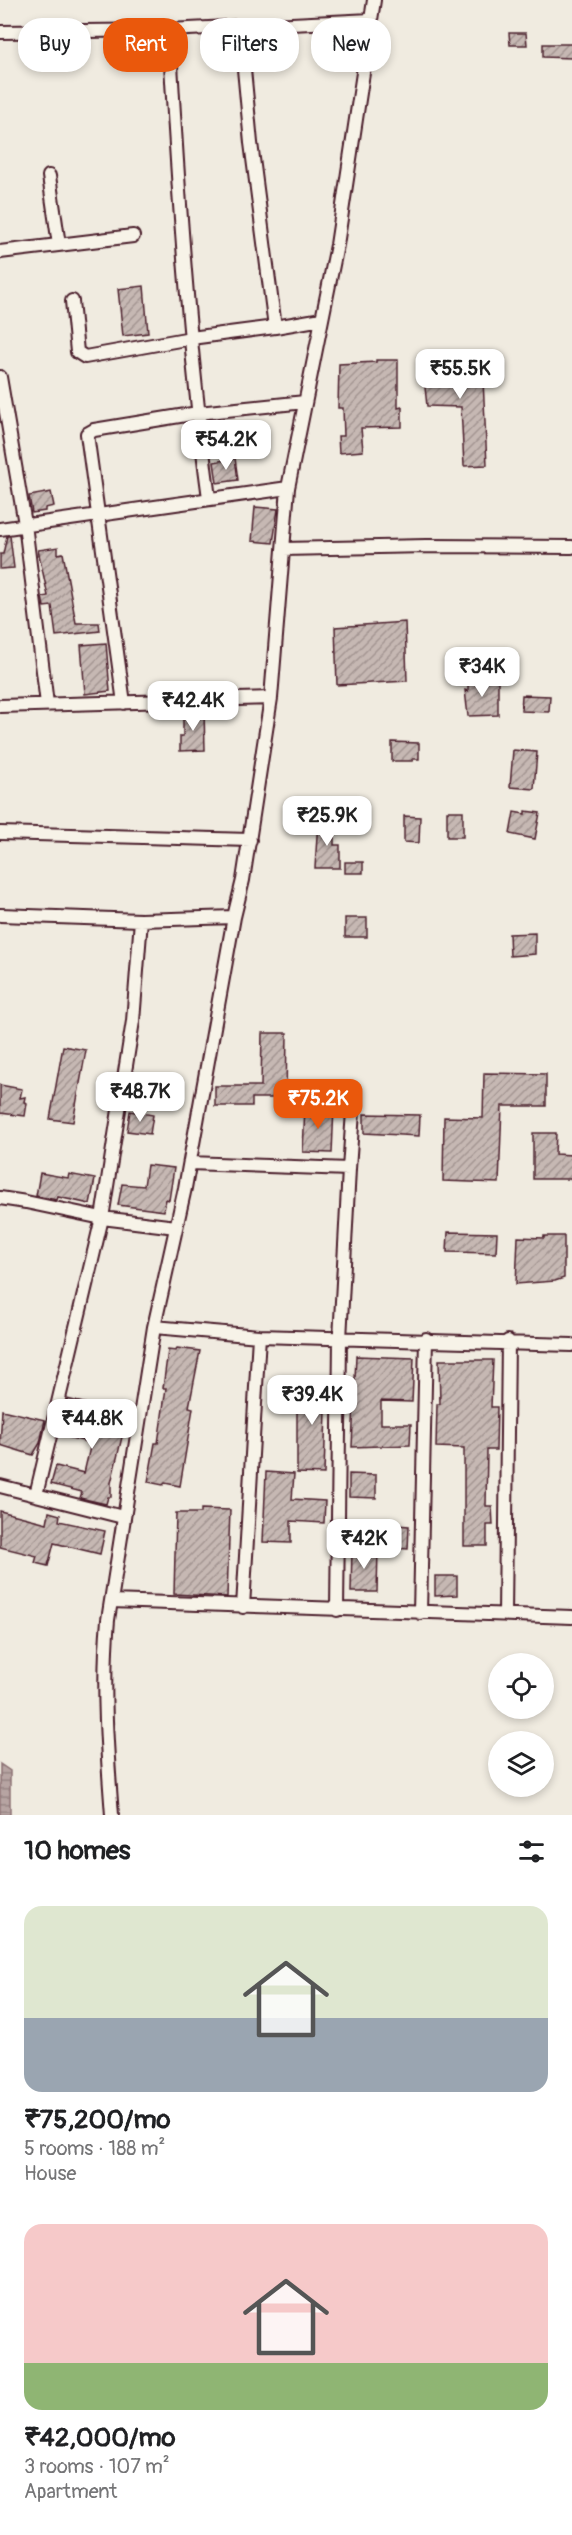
<!DOCTYPE html>
<html lang="en">
<head>
<meta charset="utf-8">
<style>
  :root { --surface:#fff; --page:#f6f6f6; --text:#202124; --muted:#757577; --accent:#ea580c }
  body { margin:0; font-family:Pangolin,sans-serif; background:var(--page); color:var(--text); height:100vh; display:flex; flex-direction:column; font-size:22px; white-space:nowrap }
  * { box-sizing:border-box; margin:0 }
  p { font-size:20px; color:var(--muted) }
  .icon { flex:none; width:33px; height:33px; fill:none; stroke:currentColor; stroke-width:2; stroke-linecap:round; stroke-linejoin:round }
  .map { position:relative; height:1815px; overflow:hidden }
  .details { display:flex; flex-direction:column; background:var(--surface); flex:1 }
  .details>* { flex:none }
  .top-card { position:absolute; left:18px; top:18px; width:537px; height:54px; display:flex; gap:12px }
  .tools { position:absolute; left:488px; top:1653px; display:grid; gap:12px }
  .tools a { display:grid; place-items:center; width:66px; height:66px; border-radius:50%; background:var(--surface); box-shadow:0 3px 9px #0003; font-size:30px }
  .price { position:absolute; translate:-50% -51px; padding:0 14px; border-radius:12px; background:#fff; color:#222; font-size:20px; line-height:39px; filter:drop-shadow(0 2px 3px #0008) }
  .price::after { content:''; position:absolute; left:50%; top:36px; width:18px; height:14px; margin-left:-9px; background:inherit; clip-path:polygon(0 0,100% 0,50% 100%) }
  .price.on { background:var(--accent); color:#fff }
  ul { padding:0; list-style:none }
  li { display:grid; align-content:center; gap:12px; height:318px; padding:0 24px }
  li span { display:grid; place-items:center; height:186px; border-radius:18px; color:#555 }
  li>.icon { margin-inline-start:auto }
  span .icon { width:108px; height:108px; fill:#fffc; stroke-width:1 }
  li b { font-size:26px }
  h2 { display:flex; justify-content:space-between; align-items:center; height:72px; padding:0 24px; font-size:26px }
  .pill { padding:0 21px; border-radius:24px; background:var(--surface); box-shadow:0 3px 9px #0003; font-size:21px; line-height:54px }
  .pill.on { background:var(--accent); color:#fff }
  .map>svg:first-child { display:block }
</style>
</head>
<body>
<div class="map">
<svg width="572" height="1815" viewBox="0 0 572 1815">
  <defs>
    <pattern id="water-rules" width="6" height="5" patternUnits="userSpaceOnUse" patternTransform="scale(1.5)"><rect width="6" height="5" fill="#b7a4a2"/><path d="M0 2.5h6" fill="none" stroke="#978584"/></pattern>
    <pattern id="building-hatch" width="6" height="6" patternUnits="userSpaceOnUse" patternTransform="scale(1.5)"><rect width="6" height="6" fill="#c6b8b3"/><path d="M-1 1l2-2M0 6l6-6M5 7l2-2" fill="none" stroke="#a39592"/></pattern>
  </defs>
  <rect width="100%" height="100%" fill="#f0ebe0"/>
  <filter id="ink" filterUnits="userSpaceOnUse"><feTurbulence type="fractalNoise" baseFrequency=".0167" numOctaves="2"/><feDisplacementMap in="SourceGraphic" scale="12" xChannelSelector="R" yChannelSelector="G"/><feConvolveMatrix kernelMatrix="1 2 1 2 8 2 1 2 1" color-interpolation-filters="sRGB"/></filter>
  <g filter="url(#ink)">
    <path fill="url(#water-rules)" stroke="#8b6f72" stroke-width="1.5" d="M0,1764L10,1771V1815H0Z"/>
    <path fill="url(#building-hatch)" stroke="#4a1f2b" stroke-width="1.5" d="M509,33H526L527,45H510Z
      M543,44H572V58L543,57Z
      M144,286L148,333L123,336L118,289Z
      M452,357V360L482,358L487,465L464,466L461,407L427,406L422,359Z
      M376,360H398V408L402,407V427L361,428L363,451L339,453L338,436H344L343,408H338L339,364L376,362Z
      M235,458L238,480L217,483L214,462Z
      M51,492L54,506L45,508V511L32,513L29,496Z
      M255,507L278,509L273,543L252,541Z
      M7,536H10L14,568L0,569V554H3Z
      M58,547V554L63,553L76,623H99L100,631L56,636L52,606L44,607L42,597L48,596L38,550Z
      M405,622L407,681L337,685L335,627Z
      M106,643L110,691L85,694L81,645Z
      M468,680H498V715L468,716L465,690L468,691Z
      M522,695L550,696L549,712L521,711Z
      M204,712L205,750L180,751V736H183V713Z
      M392,742L419,743V759H413V761H392Z
      M513,750L537,752L534,789L510,787Z
      M447,811H463V837H447Z
      M525,811L540,813L535,839L510,834L514,812L525,814Z
      M404,816L420,817L419,843L404,842Z
      M318,820L334,821V845H340V868H315Z
      M345,862H363V873H345Z
      M345,918H367V937H345Z
      M535,933V954L510,956L509,934Z
      M262,1033H287L286,1098H252V1106H215V1086H261Z
      M63,1046L86,1050L73,1122L50,1119Z
      M484,1073L546,1074V1106H502L499,1183L443,1181L444,1117L483,1118Z
      M0,1085L22,1089L20,1098L25,1097L24,1102L27,1103L25,1116L0,1113Z
      M305,1106L334,1107L332,1153L303,1152Z
      M130,1111L153,1115L150,1134L127,1131Z
      M364,1114L420,1115L419,1136L364,1133Z
      M533,1133H556L555,1154L572,1155V1179H533Z
      M147,1165L174,1168L169,1200L166,1199L164,1211L118,1205L122,1184L144,1186Z
      M40,1173L68,1178L69,1174L95,1179L90,1204L58,1197L57,1200L36,1196Z
      M448,1232L497,1233L496,1253L447,1252Z
      M544,1236H564V1278L555,1281L516,1284L518,1237L544,1238Z
      M177,1348L200,1351L189,1407L193,1408L180,1486L165,1483L163,1485L148,1482L155,1443H158L166,1388H163L168,1350L176,1351Z
      M356,1356L414,1358L412,1402L381,1401V1424H411L410,1445L352,1447Z
      M439,1360H493L491,1407H497L496,1450H487L486,1506H492L493,1525H487V1546H464V1448L436,1447L437,1404H440Z
      M301,1377L327,1378L324,1474L297,1473V1402H300Z
      M67,1399L91,1405L90,1407L127,1416L111,1483V1497H108L106,1504L80,1498L82,1492L51,1484L56,1466L84,1473L91,1443L59,1435Z
      M2,1410L45,1420L40,1443L33,1455L0,1445Z
      M266,1472L294,1474L292,1499L325,1501L324,1523L291,1521V1543L263,1542Z
      M349,1474L376,1475V1498L349,1497Z
      M201,1509L230,1510L227,1597L174,1594L176,1513H201Z
      M0,1511L47,1523L49,1512L60,1515L59,1521L105,1531L100,1554L54,1543L48,1566L35,1563L37,1556L0,1547Z
      M381,1524L409,1526L408,1549L380,1547Z
      M352,1549H378L377,1592H351Z
      M435,1576H457V1595L435,1596Z"/>
    <g fill="none" stroke-linecap="round" stroke-linejoin="round">
      <defs>
        <path id="street" d="M240,27L251,143L275,327L322,319
          M169,30C178,187 188,343 209,498
          M0,32L169,30L371,20
          M49,176L59,245
          M0,252L133,236
          M72,301L77,352L85,357L191,338L275,327
          M0,377L25,524L47,704
          M0,529L288,488
          M283,549L426,546L572,547
          M124,703L87,434L94,430L198,413L305,402
          M0,706L271,698L288,488L337,245L374,0
          M0,833L250,840
          M0,915L141,920L234,917
          M190,1163L349,1169L340,1339L337,1610
          M349,1169L354,1097
          M0,1198L26,1202L102,1218L176,1227
          M154,1327L259,1336L572,1345
          M0,1486L123,1517
          M36,1495L102,1218L133,1021L141,920
          M111,1601L572,1617
          M243,1607L259,1336
          M420,1613L426,1339
          M505,1615L508,1341
          M112,1815C107,1750 102,1685 108,1620L154,1327L185,1188L234,917L243,880L271,698"/>
      </defs>
      <use href="#street" stroke="#4a1f2b" stroke-width="16"/>
      <use href="#street" stroke="#f7f3e8" stroke-width="12"/>
    </g>
  </g>
</svg>
<div class="tools">
<a><svg class="icon" aria-label="locate" viewBox="0 0 24 24"><circle cx="12" cy="12" r="6"/><path d="M12 2v4M12 18v4M2 12h4M18 12h4"/></svg></a>
<a><svg class="icon" aria-label="layers" viewBox="0 0 24 24"><path d="M12 4l9 5-9 5-9-5zM3 14l9 5 9-5"/></svg></a>
</div>
<b class="price" style="left:460px;top:400px">₹55.5K</b>
<b class="price" style="left:226px;top:471px">₹54.2K</b>
<b class="price" style="left:482px;top:698px">₹34K</b>
<b class="price" style="left:193px;top:732px">₹42.4K</b>
<b class="price" style="left:327px;top:847px">₹25.9K</b>
<b class="price" style="left:140px;top:1123px">₹48.7K</b>
<b class="price on" style="left:318px;top:1130px">₹75.2K</b>
<b class="price" style="left:312px;top:1426px">₹39.4K</b>
<b class="price" style="left:92px;top:1450px">₹44.8K</b>
<b class="price" style="left:364px;top:1570px">₹42K</b>
<div class="top-card">
<a class="pill">Buy</a>
<a class="pill on">Rent</a>
<a class="pill">Filters</a>
<a class="pill">New</a>
</div>
</div>
<section class="details">
<h2>10 homes<svg class="icon" aria-label="filters" viewBox="0 0 24 24"><path d="M4 7h16M4 17h16"/><circle cx="9" cy="7" r="2"/><circle cx="15" cy="17" r="2"/></svg></h2>
<ul>
<li><span style="background:linear-gradient(#dfe7d0 60%,#9aa5b1 0)"><svg class="icon" aria-label="home" viewBox="0 0 24 24"><path d="M3 11l9-7 9 7M6 9v11h12V9"/></svg></span><div><b>₹75,200/mo</b><p>5 rooms · 188 m²</p><p>House</p></div></li>
<li><span style="background:linear-gradient(#f6c9c9 75%,#8fb573 0)"><svg class="icon" aria-label="home" viewBox="0 0 24 24"><path d="M3 11l9-7 9 7M6 9v11h12V9"/></svg></span><div><b>₹42,000/mo</b><p>3 rooms · 107 m²</p><p>Apartment</p></div></li>
</ul>
</section>
</body>
</html>
